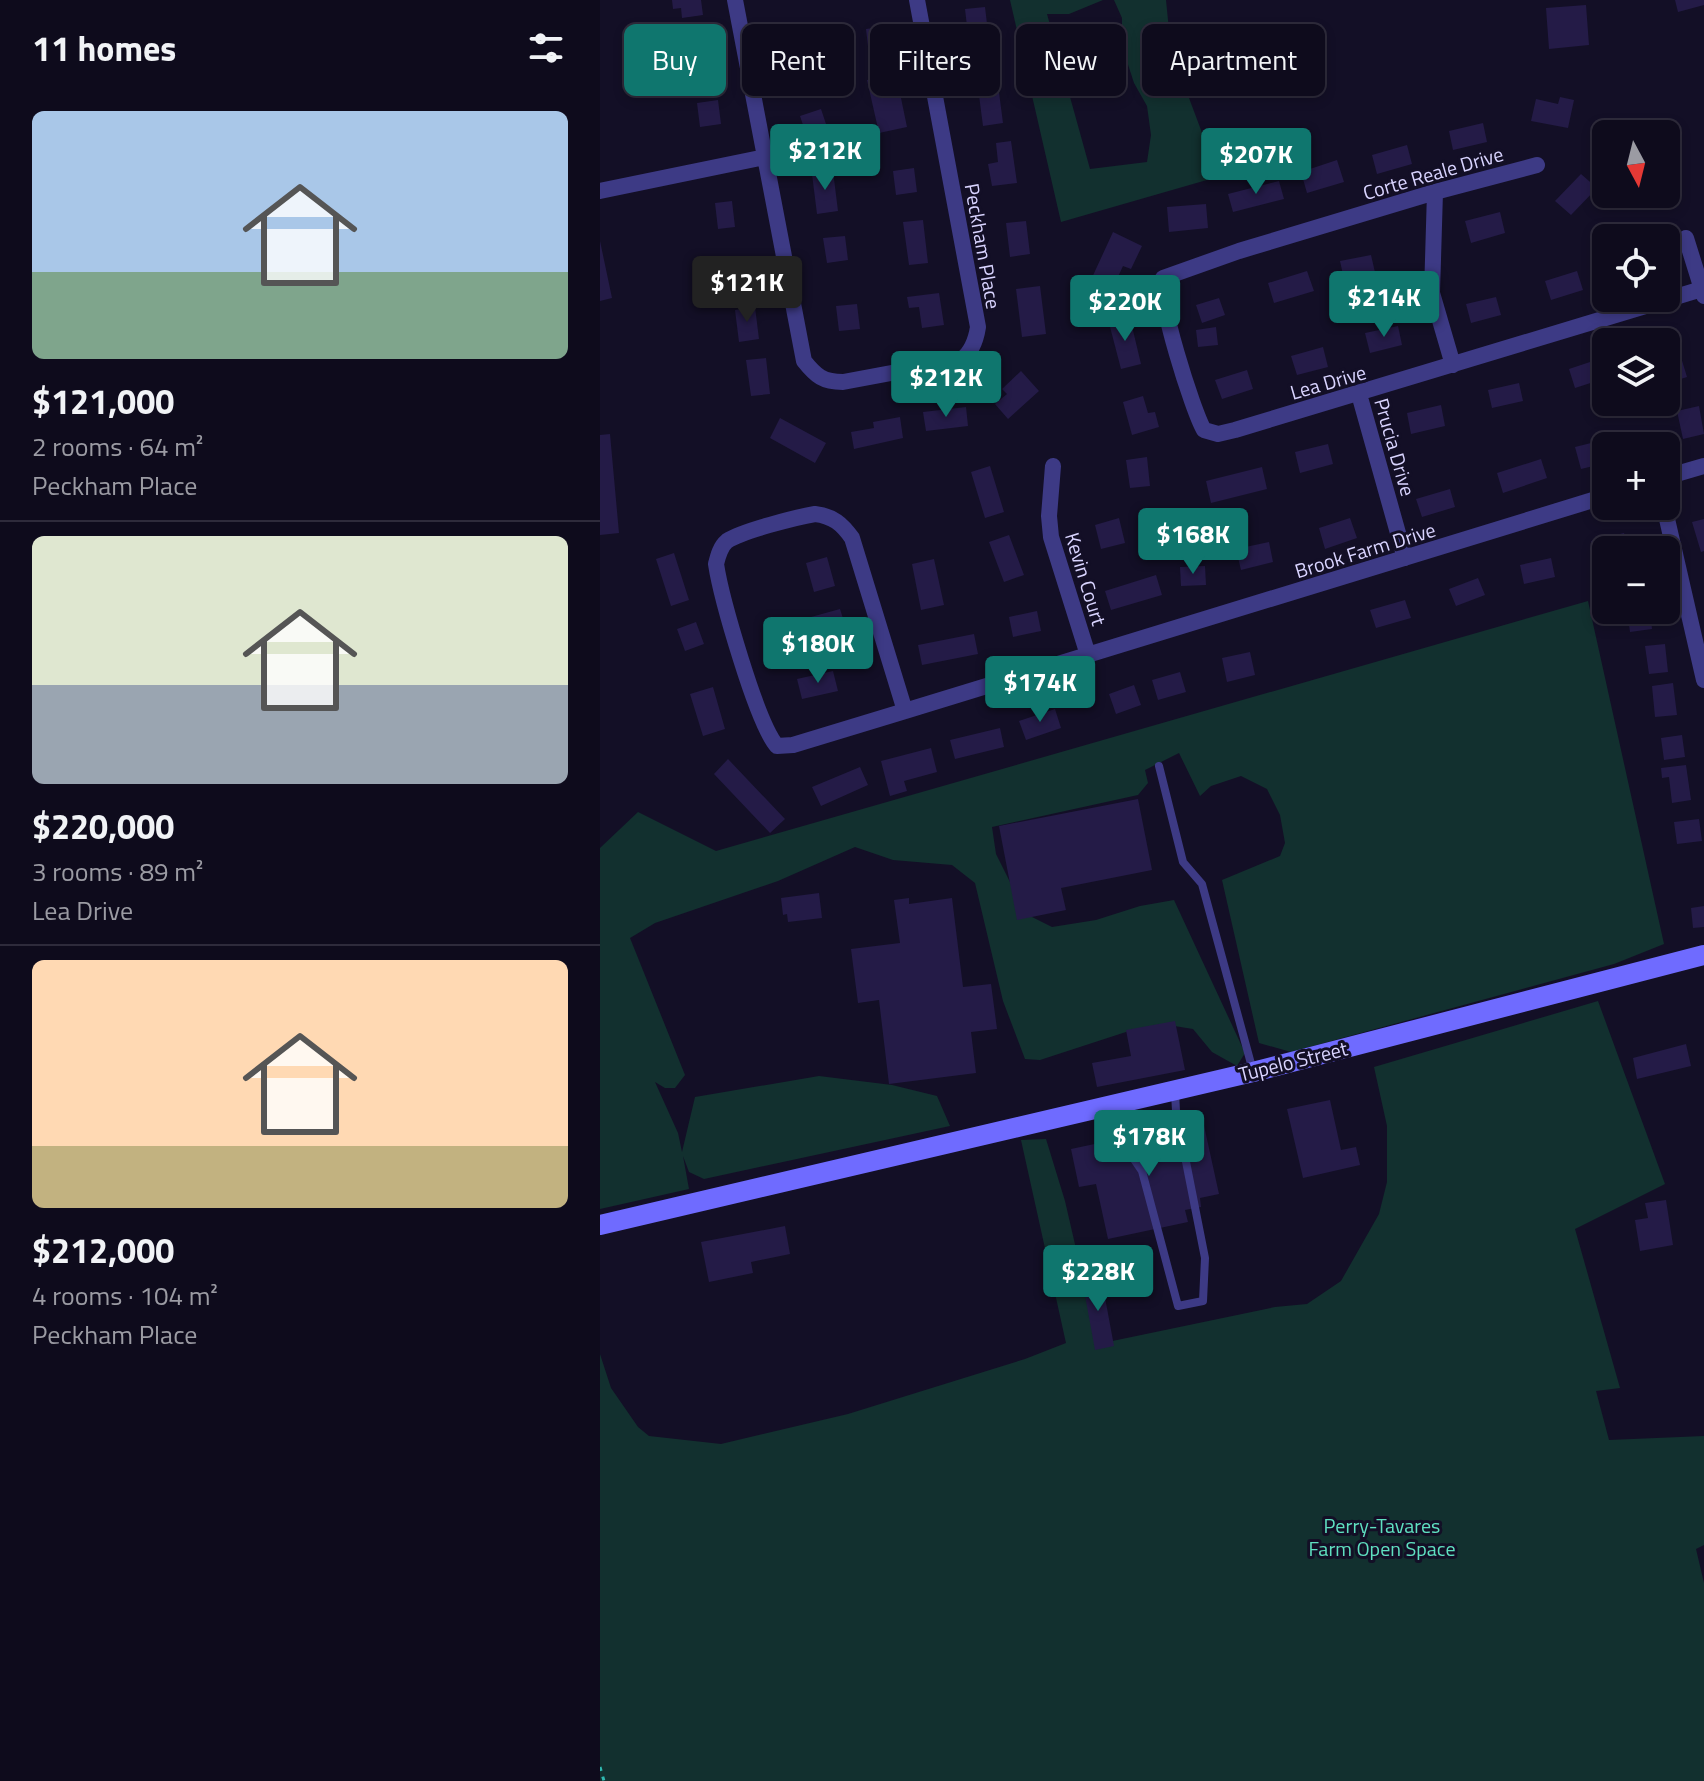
<!DOCTYPE html>
<html lang="en">
<head>
<meta charset="utf-8">
<style>
  :root { --surface:#0e0b1c; --page:#171425; --text:#f1f3f6; --muted:#9b9ba3; --line:#2e2b3b; --accent:#0f766e }
  body { margin:0; font-family:"Titillium Web",sans-serif; background:var(--page); color:var(--text); height:100vh; display:flex; flex-direction:column; font-size:30px; white-space:nowrap }
  * { box-sizing:border-box; margin:0 }
  p { font-size:26px; color:var(--muted) }
  .icon { flex:none; width:44px; height:44px; fill:none; stroke:currentColor; stroke-width:2; stroke-linecap:round; stroke-linejoin:round }
  .map { position:relative; flex:1; overflow:hidden }
  .drawer { display:flex; flex-direction:column; background:var(--surface); width:600px }
  .drawer>* { flex:none }
  .guide { position:absolute; left:24px; top:24px; width:760px; height:72px; display:flex; gap:16px }
  .needle { width:52px; rotate:173deg }
  .controls { position:absolute; left:992px; top:120px; display:grid; gap:16px }
  .controls a { display:grid; place-items:center; width:88px; height:88px; border-radius:12px; background:var(--surface); box-shadow:0 4px 12px #0003,0 0 0 2px var(--line); font-size:40px }
  .price { position:absolute; translate:-50% -68px; padding:0 18px; border-radius:8px; background:var(--accent); color:#fff; font-size:26px; line-height:52px; filter:drop-shadow(0 2px 4px #0008) }
  .price::after { content:''; position:absolute; left:50%; top:48px; width:24px; height:18px; margin-left:-12px; background:inherit; clip-path:polygon(0 0,100% 0,50% 100%) }
  .price.on { background:#222; color:#fff }
  ul { padding:0; list-style:none }
  li { display:grid; align-content:center; gap:16px; height:424px; padding:0 32px }
  li+li { border-top:2px solid var(--line) }
  li span { display:grid; place-items:center; height:248px; border-radius:12px; color:#555 }
  li>.icon { margin-inline-start:auto }
  span .icon { width:144px; height:144px; fill:#fffc; stroke-width:1 }
  li b { font-size:34px }
  h2 { display:flex; justify-content:space-between; align-items:center; height:96px; padding:0 32px; font-size:34px }
  .tag { padding:0 28px; border-radius:12px; background:var(--surface); box-shadow:0 4px 12px #0003,0 0 0 2px var(--line); font-size:28px; line-height:72px }
  .tag.on { background:var(--accent); color:#fff }
  main { display:flex; flex:1; min-height:0 }
  .map>svg:first-child { display:block }
</style>
</head>
<body>
<main>
<section class="drawer">
<h2>11 homes<svg class="icon" aria-label="filters" viewBox="0 0 24 24"><path d="M4 7h16M4 17h16"/><circle cx="9" cy="7" r="2"/><circle cx="15" cy="17" r="2"/></svg></h2>
<ul>
<li><span style="background:linear-gradient(#a9c7e8 65%,#7fa58c 0)"><svg class="icon" aria-label="home" viewBox="0 0 24 24"><path d="M3 11l9-7 9 7M6 9v11h12V9"/></svg></span><div><b>$121,000</b><p>2 rooms · 64 m²</p><p>Peckham Place</p></div></li>
<li><span style="background:linear-gradient(#dfe7d0 60%,#9aa5b1 0)"><svg class="icon" aria-label="home" viewBox="0 0 24 24"><path d="M3 11l9-7 9 7M6 9v11h12V9"/></svg></span><div><b>$220,000</b><p>3 rooms · 89 m²</p><p>Lea Drive</p></div></li>
<li><span style="background:linear-gradient(#ffd9b3 75%,#c2b280 0)"><svg class="icon" aria-label="home" viewBox="0 0 24 24"><path d="M3 11l9-7 9 7M6 9v11h12V9"/></svg></span><div><b>$212,000</b><p>4 rooms · 104 m²</p><p>Peckham Place</p></div></li>
</ul>
</section>
<div class="map">
<svg width="1104" height="1781" viewBox="0 0 1104 1781">
  <rect width="100%" height="100%" fill="#130f26"/>
  <path fill="#12302f" d="M410,0H503L469,14H447L490,169L547,162L551,135L547,106L534,83L522,46V18L514,0H566L571,50L607,146L614,158L674,142L697,154L461,222Z
    M988,601L1064,944L1014,964L691,1052L659,1043L622,880L680,856L685,843L680,815L667,789L641,776L611,786L600,796L579,753L545,770L548,783L538,795L392,827L396,854L426,914L452,927L496,920L540,906L574,900L645,1053L637,1066L612,1052L593,1029L562,1024L532,1030L440,1060L425,1059L403,1001L375,883L352,865L293,860L255,847L178,881L55,923L30,938L85,1075L75,1088H65L55,1082L78,1133L82,1152L95,1097L219,1076L292,1085L337,1096L350,1126L104,1179L89,1172L83,1156L89,1189L0,1209V848L38,812L116,851Z
    M998,1001L1065,1184L975,1229L1020,1388L996,1391L1009,1440L1104,1436V1545L1096,1549L1104,1583V1781H0V1354L11,1388L38,1427L49,1436L121,1444L248,1414L425,1359L466,1343L421,1140L446,1139L465,1201L498,1344L675,1307L707,1304L741,1281L779,1214L787,1182V1126L774,1067Z"/>
  <path fill="#241b47" d="M72,0H101L103,15L82,18L81,8L73,9Z
    M1075,0H1104V5L1078,12Z
    M986,5L989,45L949,49L946,8Z
    M385,7L390,49L370,52L365,9Z
    M287,26L291,53L269,55L266,29Z
    M213,35L216,65L189,68L186,39Z
    M111,50L114,74L93,77L91,52Z
    M296,74L307,127L279,133L267,80Z
    M397,77L403,123L383,126L377,80Z
    M960,97L974,100L968,128L931,121L936,99L958,104Z
    M118,100L121,124L100,127L97,103Z
    M221,109L229,133L208,140L200,116Z
    M883,123L887,142L853,150L849,131Z
    M411,141L417,183L392,186L388,164L398,162L396,143Z
    M807,145L812,164L777,174L772,155Z
    M737,160L744,182L707,193L701,172Z
    M314,168L317,192L296,195L293,171Z
    M233,171L238,211L217,214L212,174Z
    M981,174L997,188L971,215L955,201Z
    M679,181L684,199L633,212L628,194Z
    M132,201L135,227L118,229L115,203Z
    M606,204L608,228L569,232L567,207Z
    M900,212L905,233L871,243L865,221Z
    M323,220L328,263L309,265L303,222Z
    M426,221L430,254L410,257L406,223Z
    M513,232L542,246L531,269L523,266L511,292L490,282Z
    M245,236L248,260L227,263L223,238Z
    M0,241L12,298L0,301Z
    M771,255L777,281L746,288L740,261Z
    M144,257L149,281L130,285L125,261Z
    M707,271L714,291L674,303L668,283Z
    M977,271L983,290L951,300L945,281Z
    M440,286L446,334L422,337L416,289Z
    M339,293L344,325L322,328L319,307L309,308L307,297Z
    M896,297L901,315L871,323L866,304Z
    M619,298L625,315L602,323L596,305Z
    M257,304L260,329L239,331L236,306Z
    M155,307L159,339L139,342L135,310Z
    M530,318L541,364L521,369L509,323Z
    M798,326L802,345L770,353L765,333Z
    M616,327L618,345L598,347L596,330Z
    M1077,344L1087,377L1068,383L1066,347Z
    M723,347L728,367L697,375L691,356Z
    M166,358L170,394L151,396L146,360Z
    M999,359L1006,378L975,388L969,369Z
    M647,370L653,389L622,399L615,380Z
    M421,371L439,391L408,419L395,404L407,394L402,389Z
    M919,383L923,401L892,408L888,390Z
    M543,396L548,413L555,412L559,427L532,435L523,402Z
    M841,405L845,426L811,434L807,413Z
    M1099,406L1104,434L1083,439L1077,411Z
    M366,407L368,426L326,431L323,412Z
    M300,417L303,438L254,449L251,432L274,428L273,422Z
    M180,418L226,443L215,463L170,438Z
    M10,434L19,533L0,535V435Z
    M1027,434L1030,446H1006V463L981,469L975,447Z
    M728,444L733,464L700,473L695,452Z
    M547,457L550,486L530,488L526,460Z
    M941,459L947,478L903,493L897,473Z
    M390,466L404,512L385,518L371,472Z
    M662,467L667,489L611,503L606,481Z
    M850,489L855,507L822,517L816,499Z
    M519,518L525,543L501,549L495,525Z
    M750,518L757,538L725,549L719,528Z
    M1104,519V551L1101,552L1092,522Z
    M1024,533L1026,540L1037,537L1041,550H1006V561L997,563L991,541Z
    M409,535L424,575L404,582L389,542Z
    M669,542L673,562L641,570L636,549Z
    M74,553L89,600L71,606L56,559Z
    M227,557L235,586L214,592L206,563Z
    M951,558L955,577L924,584L920,565Z
    M334,559L344,605L321,610L312,564Z
    M605,566L606,585L581,586L580,567Z
    M556,575L562,595L511,610L505,591Z
    M878,578L885,595L856,606L849,589Z
    M805,600L811,618L776,628L770,610Z
    M240,609L249,637L220,647L211,617Z
    M1027,610H1050L1052,629L1030,632Z
    M437,611L441,631L413,637L409,617Z
    M96,622L104,644L85,651L77,629Z
    M374,634L378,654L322,665L318,645Z
    M1065,644L1068,672L1049,674L1045,646Z
    M650,652L655,675L627,682L622,658Z
    M233,671L238,691L202,699L197,679Z
    M580,672L586,692L558,700L552,680Z
    M1073,683L1077,715L1055,717L1052,686Z
    M534,685L541,705L516,714L509,694Z
    M113,687L125,729L103,736L90,694Z
    M455,709L461,728L426,740L419,721Z
    M400,728L404,747L355,759L350,740Z
    M1082,735L1085,757L1064,760L1061,738Z
    M331,748L337,772L304,781L307,791L290,796L281,761Z
    M128,759L185,819L170,833L114,774Z
    M1086,765L1091,800L1072,803L1069,777L1062,778L1061,768Z
    M260,767L268,785L221,806L212,787Z
    M538,799L552,870L461,888L466,910L417,920L399,826Z
    M1099,819L1102,841L1077,844L1074,822Z
    M219,893L222,918L188,922L187,914L183,915L181,898Z
    M309,898V904L352,898L363,987L391,984L397,1029L371,1032L376,1073L289,1084L279,1000L258,1003L251,949L300,943L294,900Z
    M1104,906V927L1093,928L1091,908Z
    M575,1021L585,1070L497,1087L492,1063L531,1056L526,1030Z
    M1086,1044L1091,1066L1037,1079L1033,1058Z
    M730,1100L741,1150L756,1147L760,1165L703,1178L687,1109Z
    M603,1121L619,1194L600,1198L601,1207L585,1210L588,1222L508,1239L496,1184L479,1187L471,1149Z
    M1066,1200L1073,1245L1040,1251L1035,1220L1048,1218L1045,1203Z
    M185,1226L190,1254L151,1262L153,1273L109,1282L101,1242Z
    M501,1276L514,1346L495,1350L482,1279Z"/>
  <g fill="none" stroke-linecap="round" stroke-linejoin="round">
    <path stroke="#2fb8b0" stroke-width="3" stroke-dasharray="4 6" stroke-linecap="butt" d="M0,1767L4,1781"/>
    <path stroke="#3d3a85" stroke-width="8" d="M559,766L583,862L602,884L653,1071
      M510,1106L520,1139L542,1171L578,1306L603,1301L605,1258L576,1111L575,1092
      M529,1152L581,1135"/>
    <path stroke="#3d3a85" stroke-width="16" d="M135,0L204,361C216,376 223,382 243,382L361,360C372,352 376,340 378,327L317,0
      M937,165L835,192L639,251L563,278C556,294 593,412 604,430L618,434L635,430L1102,289
      M0,191L165,157
      M835,192L832,293L853,365
      M1086,238L1104,296
      M759,394L805,558
      M453,466L449,516L451,537L488,655
      M1066,477L1104,466
      M1064,506L1104,680
      M215,514C233,516 242,524 252,538L305,711L193,745L177,746C157,724 121,597 116,564C118,556 120,547 127,541C142,531 197,517 215,514Z
      M305,711L1006,496"/>
    <path stroke="#6f6bff" stroke-width="20" d="M0,1225L653,1072L1104,955"/>
  </g>
  <g text-anchor="middle" dominant-baseline="central" stroke-width="6" stroke-linejoin="round" paint-order="stroke">
    <g font-size="20" fill="#d9d4ff" stroke="#130f26">
      <text transform="translate(833 173) rotate(-16)">Corte Reale Drive</text>
      <text transform="translate(383 246) rotate(80)">Peckham Place</text>
      <text transform="translate(728 382) rotate(-16)">Lea Drive</text>
      <text transform="translate(795 447) rotate(74)">Prucia Drive</text>
      <text transform="translate(765 550) rotate(-17)">Brook Farm Drive</text>
      <text transform="translate(486 579) rotate(73)">Kevin Court</text>
      <text transform="translate(693 1061) rotate(-14)">Tupelo Street</text>
    </g>
    <g font-size="20" fill="#5fe0c0" stroke="#130f26">
      <text x="782" y="1525">Perry-Tavares<tspan x="782" dy="23">Farm Open Space</tspan></text>
    </g>
  </g>
</svg>
<div class="controls">
<a><svg class="needle" viewBox="-14 -14 28 28"><path d="M0-13l5 13h-10z" fill="#e53935"/><path d="M0 13l5-13h-10z" fill="#9b9ba3"/></svg></a>
<a><svg class="icon" aria-label="locate" viewBox="0 0 24 24"><circle cx="12" cy="12" r="6"/><path d="M12 2v4M12 18v4M2 12h4M18 12h4"/></svg></a>
<a><svg class="icon" aria-label="layers" viewBox="0 0 24 24"><path d="M12 4l9 5-9 5-9-5zM3 14l9 5 9-5"/></svg></a>
<a>+</a>
<a>−</a>
</div>
<b class="price" style="left:225px;top:192px">$212K</b>
<b class="price" style="left:656px;top:196px">$207K</b>
<b class="price on" style="left:147px;top:324px">$121K</b>
<b class="price" style="left:784px;top:339px">$214K</b>
<b class="price" style="left:525px;top:343px">$220K</b>
<b class="price" style="left:346px;top:419px">$212K</b>
<b class="price" style="left:593px;top:576px">$168K</b>
<b class="price" style="left:218px;top:685px">$180K</b>
<b class="price" style="left:440px;top:724px">$174K</b>
<b class="price" style="left:549px;top:1178px">$178K</b>
<b class="price" style="left:498px;top:1313px">$228K</b>
<div class="guide">
<a class="tag on">Buy</a>
<a class="tag">Rent</a>
<a class="tag">Filters</a>
<a class="tag">New</a>
<a class="tag">Apartment</a>
</div>
</div>
</main>
</body>
</html>
